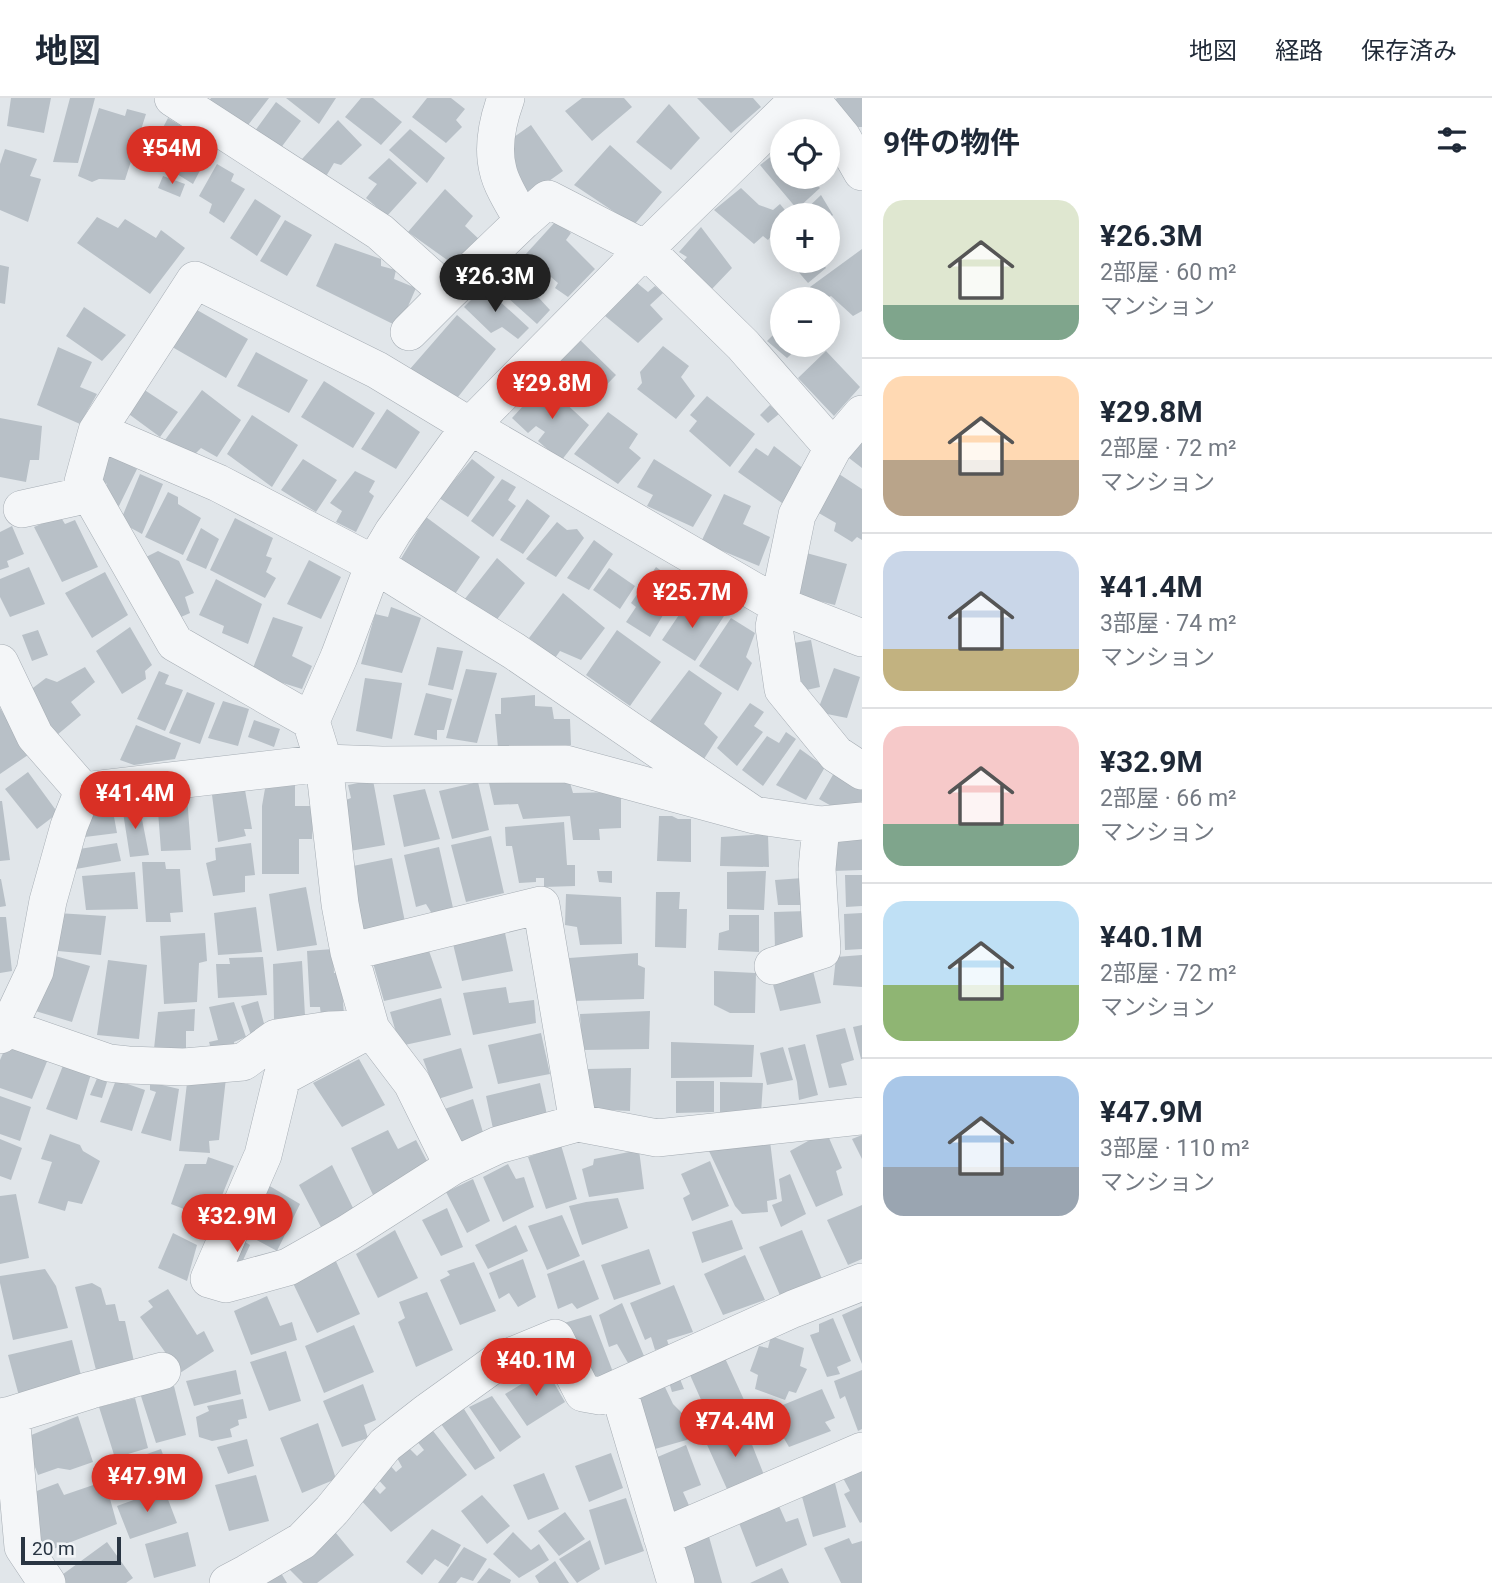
<!DOCTYPE html>
<html lang="ja">
<head>
<meta charset="utf-8">
<style>
  :root { --surface:#fff; --page:#f6f6f7; --text:#1f2937; --muted:#747a83; --line:#e0e1e3; --accent:#d93025 }
  body { margin:0; font-family:Roboto,"Noto Sans JP",sans-serif; background:var(--page); color:var(--text); height:100vh; display:flex; flex-direction:column; font-size:26px; white-space:nowrap }
  * { box-sizing:border-box; margin:0 }
  p { font-size:23px; color:var(--muted) }
  .icon { flex:none; width:38px; height:38px; fill:none; stroke:currentColor; stroke-width:2; stroke-linecap:round; stroke-linejoin:round }
  .map { position:relative; flex:1; overflow:hidden }
  .panel { display:flex; flex-direction:column; background:var(--surface); width:630px }
  .panel>* { flex:none }
  .buttons { position:absolute; left:770px; top:21px; display:grid; gap:14px }
  .buttons a { display:grid; place-items:center; width:70px; height:70px; border-radius:50%; background:var(--surface); box-shadow:0 4px 18px #0003; font-size:35px }
  .scale { position:absolute; left:21px; bottom:18px; width:100px; box-sizing:border-box; padding-left:7px; border:4px solid #293542; border-top:0; font-size:19px; line-height:24px; white-space:nowrap; color:#293542; -webkit-text-stroke:5px #f1f4f7; paint-order:stroke }
  .price { position:absolute; translate:-50% -60px; padding:0 16px; border-radius:24px; background:var(--accent); color:#fff; font-size:23px; line-height:46px; filter:drop-shadow(0 2px 4px #0008) }
  .price::after { content:''; position:absolute; left:50%; top:42px; width:21px; height:16px; margin-left:-10px; background:inherit; clip-path:polygon(0 0,100% 0,50% 100%) }
  .price.current { background:#222; color:#fff }
  ul { padding:0; list-style:none }
  li { display:flex; align-items:center; gap:21px; height:175px; padding:0 21px }
  li+li { border-top:2px solid var(--line) }
  li span { display:grid; place-items:center; flex:none; width:196px; height:140px; border-radius:21px; color:#555 }
  li>.icon { margin-inline-start:auto }
  span .icon { width:84px; height:84px; fill:#fffc; stroke-width:1 }
  li b { font-size:30px }
  h2 { display:flex; justify-content:space-between; align-items:center; height:84px; padding:0 21px; font-size:30px }
  header { display:flex; align-items:center; gap:42px; box-sizing:border-box; height:98px; padding:0 35px; background:var(--surface); border-bottom:2px solid var(--line) }
  header strong { font-size:33px }
  nav { display:flex; gap:38px; margin-inline-start:auto; font-size:24px }
  main { display:flex; flex:1; min-height:0 }
  .map>svg:first-child { display:block }
</style>
</head>
<body>
<header>
<strong>地図</strong>
<nav><a>地図</a><a>経路</a><a>保存済み</a></nav>
</header>
<main>
<div class="map">
<svg width="862" height="1485" viewBox="0 0 862 1485">
  <rect width="100%" height="100%" fill="#e1e6ea"/>
  <path fill="#b8c0c7" d="M11,0H51L44,35L7,28Z
    M70,0H95L78,65L53,64Z
    M211,0H269L242,35L205,10Z
    M286,0H336L319,26Z
    M361,0H373L402,24L381,47L345,19Z
    M427,0H451L465,11L456,22L462,29L446,45L412,19Z
    M582,0H624L632,9L592,43L565,13Z
    M697,0H753L761,9L731,35Z
    M837,0H862V29H858L832,4Z
    M276,4L301,23L277,55L252,37Z
    M669,6L700,40L671,72L636,44Z
    M99,10L125,18L127,11L146,16L125,82L99,81L92,84L78,78Z
    M168,20L213,47L193,86L148,58Z
    M338,22L362,47L341,67L334,65L325,80L302,61Z
    M531,27L563,73L525,100L507,44Z
    M410,31L445,60L427,85L389,52Z
    M610,47L662,94L634,127L574,87Z
    M782,50V79H821L815,85L820,90L797,111L760,67Z
    M5,51L37,61L30,78L41,81L28,124L0,112V66Z
    M389,60L417,85L387,118L366,100L377,86L368,80Z
    M217,66L234,76L231,83L245,91L224,125L209,115L212,106L199,98Z
    M163,78L185,86L180,99L158,90Z
    M741,90L759,107L773,112L780,106L789,117H782V125L768,142L763,138L754,146L714,112Z
    M445,91L473,118L465,128L481,143L457,169L408,134Z
    M821,97L833,117L828,122V117H800Z
    M255,101L281,118L257,158L230,140Z
    M97,119L118,130L125,121L156,140L161,132L185,150L150,196L77,145Z
    M285,122L312,137L287,178L260,163Z
    M556,123L571,135L566,142L595,171L568,199L555,190L558,185L525,157Z
    M701,129L732,170L711,192L682,165L687,159L679,154Z
    M335,145L381,161V168L396,172L394,181L416,190L399,229L316,188Z
    M862,151V213L853,218L831,198L825,201H817L810,189Z
    M789,163H821L826,170L808,185Z
    M506,164L543,192L538,199L550,212L537,226L489,183Z
    M0,167L9,169L5,206L0,205Z
    M631,180L648,194L655,188L663,195L650,207L663,221L638,245L599,213Z
    M484,189L529,230L518,241L502,229L491,235L464,209Z
    M190,208L248,241L226,280L167,246Z
    M84,209L126,237L102,263L66,238Z
    M457,217L496,251L458,299L410,271Z
    M782,228V247H801L787,260L767,243Z
    M577,239L616,277L590,304L550,269Z
    M663,248L689,268L681,279L695,298L676,321L637,291L642,285L640,274Z
    M58,249L92,264L80,289L97,296L80,326L37,307Z
    M826,253L860,289L834,318L798,280Z
    M256,254L308,282L289,315L237,288Z
    M324,283L375,315L353,350L301,319Z
    M544,285L589,327L561,363L538,343L545,334L536,328L528,335L512,320Z
    M140,289L178,314L160,339L122,311Z
    M202,292L241,322L217,359L201,350L191,360L165,342Z
    M707,298L755,336L730,369L689,333L697,323L690,317Z
    M770,307L779,316L768,325L760,317Z
    M387,311L420,334L396,371L361,351Z
    M608,314L638,336L629,350L641,360L618,386L574,356Z
    M252,317L298,347L272,389L227,356Z
    M0,320L42,328L39,362H30L26,384L0,379Z
    M862,343V370L849,360Z
    M774,348L805,372L782,405L738,374L756,350L768,358Z
    M100,352L137,371L119,408L103,402L107,386L95,378Z
    M303,361L337,382L316,414L281,392Z
    M472,361L495,379L468,419L439,400Z
    M654,361L712,397L693,429L647,408L653,397L637,389Z
    M355,373L375,383L369,394L374,398L356,434L336,424L342,413L330,405Z
    M140,376L163,386L142,436L120,424Z
    M839,376L862,391V442L857,439L852,444L834,433L836,425L817,414Z
    M502,381L516,389L508,402L516,408L493,439L471,423Z
    M168,394L178,399V406L201,420L183,457L145,439Z
    M724,396L751,408L743,426L770,439L759,468L701,444Z
    M527,401L550,418L523,456L500,442Z
    M60,418L65,426L75,422L98,469L62,484L34,429Z
    M426,419L480,459L455,496L399,464Z
    M235,420L273,440L266,458L272,460L266,474L276,480L265,500L210,472Z
    M557,424L567,432L577,431L584,440L556,479L526,461Z
    M12,428L24,456L7,463L9,469L0,472V434Z
    M201,430L219,441L206,471L186,462Z
    M594,442L613,456L589,492L567,480Z
    M158,453L179,463L194,495L185,499L190,515L172,523L136,464Z
    M799,453L847,466L835,507L787,495Z
    M497,460L525,485L495,524L464,502Z
    M309,462L341,479L321,521L287,506Z
    M29,469L45,506L10,519L0,499V481Z
    M656,469L681,487L650,539L626,524L636,509L631,505Z
    M609,470L635,488L620,511L593,492Z
    M105,474L128,517L92,540L65,495Z
    M216,481L262,506L248,546L222,535L224,528L199,517Z
    M563,495L605,530L581,562L560,553L555,560L529,540Z
    M687,505L724,518L695,563L662,542Z
    M391,509L421,520L402,575L361,566L375,516L388,519Z
    M273,519L303,529L292,558L312,568L302,591L251,575Z
    M731,520L755,535L746,559L752,565L738,593L699,568Z
    M130,529L152,567L145,573L146,581L122,596L96,553Z
    M38,532L48,557L32,563L22,537Z
    M617,532L661,564L630,608L586,577Z
    M811,542L820,589L802,593L782,547Z
    M437,549L463,553L453,592L428,587Z
    M85,569L95,584L71,604L81,617L57,637L25,596L46,580L57,584Z
    M834,570L860,579L847,620L817,614Z
    M466,571L497,575L477,645L446,640Z
    M689,572L722,595L704,626L718,639L702,664L647,627Z
    M159,573L169,577L165,586L183,592L165,633L137,621Z
    M365,580L402,585L392,641L356,633Z
    M187,594L215,605L200,646L169,635Z
    M426,595L452,601L444,632H437V642L414,637Z
    M535,597V608L552,609L554,621H570L571,647L498,650L495,616H501V600Z
    M223,603L249,611L238,648L208,640Z
    M750,605L764,614L754,628L763,634L737,668L717,650Z
    M0,610L28,657L0,676Z
    M254,622L280,631L274,649L248,639Z
    M136,627L181,645L175,661L134,667L120,662Z
    M786,634L796,641L763,688L742,672L767,638L779,645Z
    M800,651L825,669L806,702L776,687Z
    M28,674L58,715L37,731L5,691Z
    M834,675L862,692V703L857,712L842,714L819,701Z
    M295,678V708H314L312,741H299V776H262V708L267,679Z
    M568,678L573,695L614,694L621,698V730L599,731L600,742H573L570,718L523,721L518,706L494,707L489,685Z
    M243,681L252,731H244L246,738L218,744L211,689Z
    M373,682L385,747L350,753L341,704L351,700L348,687Z
    M478,684L489,732L452,741L439,693Z
    M425,691L440,741L404,749L393,697Z
    M187,698L191,752L161,753L157,700Z
    M0,703H2L10,762L0,763Z
    M139,706L149,757L130,759L122,708Z
    M112,708L117,735L85,739L83,712Z
    M659,718H672L678,721H691V764L657,763Z
    M564,724L567,767H575V788L544,789V780H536V784L519,785L512,748H506L505,729Z
    M768,736L769,769L720,768L721,739Z
    M491,738L504,795L466,804L451,747Z
    M832,742H862V772L833,773Z
    M117,745L121,763L76,771L73,752Z
    M251,745L255,777L245,778V794L213,798L206,765L216,762L215,750Z
    M439,749L454,814L434,819L426,806L416,809L404,757Z
    M392,760L405,824L361,834L348,769Z
    M142,764H165L166,771H180L183,814L170,815L171,824H146Z
    M597,773H612V785L599,784Z
    M766,773L764,812L727,811V774Z
    M135,774L138,811L86,812L82,778Z
    M845,777H862V808L846,809Z
    M803,780L802,807H778L775,782Z
    M0,781H1L6,808L0,809Z
    M306,789L317,847L277,853L269,796Z
    M656,794H680L679,811H687L686,850L655,849Z
    M566,796L621,799L622,846L580,847L577,829L565,827Z
    M256,809L262,854L218,857L214,815Z
    M807,813L806,842L775,851L774,814Z
    M57,815L106,818L101,857L58,853Z
    M862,815V851L845,852L844,816Z
    M729,817H759V854L718,852L719,835L729,832Z
    M0,819H6L12,873L0,875Z
    M205,835L207,863L199,865L197,904L164,906L160,838Z
    M505,835L513,873L462,883L453,846Z
    M428,850L442,890L384,903L373,865Z
    M333,851L334,875H341L344,917L321,919L320,909H310L307,853Z
    M638,855V867L645,870L644,901L573,903L569,860Z
    M52,857L90,868L72,924L32,912Z
    M862,857V889L833,887L836,859Z
    M263,859L267,897L218,900L216,866H230L229,860Z
    M108,862L147,867L139,941L97,937Z
    M302,863L305,918L274,921L273,866Z
    M812,869L821,905L780,913L771,879Z
    M714,873L756,875L755,915H730L714,907Z
    M506,889L509,905L534,902L536,925L473,937L463,895Z
    M441,900L451,937L400,948L390,914Z
    M258,903L266,933L251,937L241,908Z
    M234,904L246,939L234,944L235,961L214,962L209,944L218,942L209,909Z
    M195,911L194,933H186V961L153,960L158,914Z
    M650,913L649,951L582,952L580,916Z
    M862,927V961H861L853,929Z
    M845,930L854,962L841,966L847,987L829,990L816,937Z
    M541,935L550,976L498,986L488,947Z
    M671,944L754,947L752,979L671,980Z
    M7,946L48,961L32,1001L0,990V962Z
    M805,946L818,997L799,1002L797,984L788,950Z
    M783,949L793,982L767,987L760,955Z
    M461,950L473,990L438,1001L423,961Z
    M359,961L385,1007L342,1029L313,985Z
    M64,965L91,976L77,1022L46,1011Z
    M631,970L630,1013L586,1011V971Z
    M98,978L108,981L102,1000L90,997Z
    M150,979H163L162,987L179,991L171,1043L141,1035L156,994L150,992Z
    M226,980L219,1042L209,1043L210,1055L179,1053L187,985Z
    M116,982L145,992L132,1033L100,1024Z
    M676,983H714V1014L676,1015Z
    M720,984L763,985L761,1015L720,1014Z
    M540,985L549,1026L495,1040L486,998Z
    M0,998L31,1009L20,1043L0,1036Z
    M473,1001L485,1041L456,1050L439,1013Z
    M388,1032L398,1051L416,1042L427,1063L407,1084L373,1097L351,1050Z
    M826,1033L842,1070L836,1073L843,1097L816,1109L790,1053Z
    M50,1036L80,1047L83,1053L100,1063L82,1106L68,1103L65,1113L38,1105L52,1064L41,1061Z
    M862,1037V1061L852,1041Z
    M0,1041L22,1050L11,1082L0,1078Z
    M770,1043L777,1101L767,1103L768,1114L742,1116L735,1108L708,1051Z
    M561,1047L577,1101L546,1111L528,1059Z
    M639,1052L644,1091L589,1099L582,1071L593,1067L594,1061Z
    M208,1059L234,1068L212,1122L171,1106L185,1066H206Z
    M710,1063L729,1108L692,1123L683,1100L690,1096L681,1076Z
    M508,1066L516,1081L524,1079L534,1109L503,1124L483,1079Z
    M332,1067L354,1112L322,1131L299,1087Z
    M790,1076L806,1116L781,1129L772,1107L782,1103L779,1081Z
    M473,1081L490,1123L467,1135L446,1094Z
    M268,1087L300,1106L277,1153L242,1134Z
    M16,1096L29,1160L0,1166V1098Z
    M618,1100L628,1130L582,1147L569,1108L586,1104Z
    M862,1107V1161L848,1167L827,1122Z
    M447,1110L463,1149L441,1158L422,1122Z
    M562,1117L580,1158L547,1172L528,1128Z
    M732,1122L743,1151L702,1165L692,1134Z
    M516,1127L528,1153L488,1171L475,1147Z
    M395,1132L418,1180L378,1200L356,1156Z
    M802,1132L822,1181L782,1202L759,1149Z
    M173,1135L197,1147L187,1183L158,1170Z
    M237,1139L250,1147L239,1171L223,1169Z
    M649,1151L661,1186L614,1202L601,1167Z
    M745,1157L765,1202L723,1217L704,1176Z
    M334,1159L360,1216L317,1235L291,1181Z
    M523,1161L536,1199L518,1209L509,1195L499,1201L489,1175Z
    M584,1162L599,1201L577,1211L572,1205L558,1211L547,1176Z
    M474,1164L496,1213L460,1227L440,1182L450,1177L447,1173Z
    M45,1171L56,1188L68,1230L13,1242L0,1185V1178Z
    M92,1185L101,1190L106,1207L115,1206L119,1223H125L135,1268L97,1276L75,1189Z
    M674,1187L693,1234L667,1242L669,1248L655,1252L651,1239L645,1242L630,1205Z
    M168,1191L197,1237L204,1233L214,1253L180,1275L140,1219L153,1209L148,1203Z
    M427,1194L453,1252L416,1269L398,1224L405,1220L399,1204Z
    M267,1198L280,1228L292,1224L297,1242L251,1257L234,1213Z
    M622,1205L644,1258L628,1265L617,1246L609,1249L599,1217Z
    M862,1208V1266L842,1217Z
    M591,1217L613,1274L591,1286L564,1225Z
    M833,1220L851,1263L837,1269L840,1276L827,1279L810,1237L819,1234V1226Z
    M354,1227L374,1274L324,1295L305,1248Z
    M771,1238L804,1250L800,1268L807,1271L796,1295L789,1293L785,1302L755,1291L758,1277L750,1273L759,1248L768,1250Z
    M72,1242L82,1281L19,1298L8,1257Z
    M286,1253L301,1303L269,1313L250,1264Z
    M724,1258L750,1315L714,1331L690,1277Z
    M546,1271L565,1304L527,1328L505,1296Z
    M236,1272L241,1296L194,1308L186,1283Z
    M862,1272V1331L858,1333L845,1298L840,1301L834,1283Z
    M678,1276L684,1291L672,1294L668,1281Z
    M363,1286L376,1322L364,1327L368,1340L342,1349L323,1303Z
    M664,1287L673,1306L683,1316L690,1341L648,1353L634,1295Z
    M174,1288L186,1337L156,1345L140,1295Z
    M822,1291L835,1320L825,1324L831,1333L789,1349L768,1313Z
    M492,1298L521,1339L500,1354L469,1309Z
    M135,1300L148,1350L115,1360L99,1309Z
    M243,1301L247,1320L238,1322L239,1327L230,1331L232,1339L212,1343L199,1339L196,1319L209,1313L207,1308Z
    M464,1311L495,1360L475,1372L441,1326Z
    M78,1318L93,1364L70,1372L58,1370L38,1377L24,1340Z
    M318,1325L336,1381L302,1395L280,1340Z
    M430,1329L467,1377L391,1434L356,1397L370,1385L380,1396L386,1390L374,1377L388,1365L396,1374L402,1369L396,1358L407,1348L417,1358L424,1352L416,1342Z
    M747,1334L764,1377L727,1391L704,1340L715,1336L718,1343Z
    M247,1341L254,1368L228,1376L217,1349Z
    M686,1347L701,1387L683,1394L692,1414L668,1421L648,1363Z
    M161,1351L171,1379L125,1397L113,1368Z
    M611,1355L623,1390L589,1404L575,1368Z
    M862,1370V1424L860,1425L844,1396L850,1393L843,1380Z
    M544,1375L559,1411L528,1422L513,1387Z
    M256,1377L269,1423L229,1433L215,1387Z
    M105,1383L117,1426L43,1455L26,1397L58,1385L64,1397Z
    M835,1385L846,1429L813,1439L801,1395Z
    M164,1391L177,1425L130,1441L117,1408Z
    M482,1397L510,1428L487,1446L461,1413Z
    M626,1400L644,1453L605,1467L589,1412Z
    M779,1408L786,1424L798,1420L807,1447L756,1469L739,1425Z
    M565,1414L585,1441L559,1458L538,1433Z
    M331,1429L354,1457L317,1485H303L284,1466Z
    M432,1431L461,1447L448,1469L435,1461L422,1477L406,1464Z
    M188,1434L196,1468L154,1480L145,1446Z
    M513,1434L531,1452L539,1446L549,1462L519,1480L493,1456Z
    M708,1435L722,1485H688L675,1447Z
    M849,1440L852,1446L862,1443V1485H841L824,1450Z
    M590,1442L600,1471L577,1485L559,1461Z
    M107,1444L133,1480L126,1485H57L55,1482Z
    M464,1449L487,1461L473,1483L461,1479L456,1485H438Z
    M555,1463L569,1485H539L535,1478Z
    M489,1470L511,1482L510,1485H477Z
    M782,1470L789,1485H750Z
    M281,1475L287,1485H260Z"/>
  <g fill="none" stroke-linecap="round" stroke-linejoin="round">
    <defs>
      <path id="minor" d="M173,0L380,134L448,195L523,123L548,101L645,151L743,247L833,350
        M506,0C498,22 492,49 498,72C501,87 515,109 523,123
        M810,0L842,39L862,74
        M409,234L448,195
        M862,316L833,350L797,417L774,529L783,591L836,656L862,673
        M97,333L83,384L175,545L311,623
        M22,411L90,396
        M0,565L35,638L83,693
        M83,693L324,665L382,667L566,666L754,717L821,727L862,723
        M754,717L514,553L374,466L218,385L97,333L195,182L377,272L470,328L778,507L862,540
        M349,854L541,807L578,1025
        M773,868L822,852L817,771L821,727
        M8,930L109,965L128,967L184,969L243,964L276,940L329,932L359,931
        M371,931L282,979L263,1057L209,1181L226,1186L288,1169L348,1135L453,1068L498,1047L578,1025L657,1040L862,1018
        M0,937L8,930L35,873L48,803L69,728L83,693
        M453,1068L412,985L371,931L349,854L340,806L324,665L311,623L339,559L374,466L393,434L470,328L645,151L800,0
        M618,1290L676,1485
        M11,1317L23,1449L47,1485
        M0,1319L11,1317L91,1292L162,1273
        M662,1439L862,1353
        M228,1485L247,1475L302,1443L332,1412L385,1347L426,1315L497,1264L555,1240L583,1295L600,1298L793,1211L862,1184"/>
    </defs>
    <use href="#minor" stroke="#a6adb4" stroke-width="38"/>
    <use href="#minor" stroke="#f4f6f8" stroke-width="37"/>
  </g>
</svg>
<div class="buttons">
<a><svg class="icon" aria-label="locate" viewBox="0 0 24 24"><circle cx="12" cy="12" r="6"/><path d="M12 2v4M12 18v4M2 12h4M18 12h4"/></svg></a>
<a>+</a>
<a>−</a>
</div>
<div class="scale">20 m</div>
<b class="price" style="left:172px;top:88px">¥54M</b>
<b class="price current" style="left:495px;top:216px">¥26.3M</b>
<b class="price" style="left:552px;top:323px">¥29.8M</b>
<b class="price" style="left:692px;top:532px">¥25.7M</b>
<b class="price" style="left:135px;top:733px">¥41.4M</b>
<b class="price" style="left:237px;top:1156px">¥32.9M</b>
<b class="price" style="left:536px;top:1300px">¥40.1M</b>
<b class="price" style="left:735px;top:1361px">¥74.4M</b>
<b class="price" style="left:147px;top:1416px">¥47.9M</b>
</div>
<section class="panel">
<h2>9件の物件<svg class="icon" aria-label="filters" viewBox="0 0 24 24"><path d="M4 7h16M4 17h16"/><circle cx="9" cy="7" r="2"/><circle cx="15" cy="17" r="2"/></svg></h2>
<ul>
<li><span style="background:linear-gradient(#dfe7d0 75%,#7fa58c 0)"><svg class="icon" aria-label="home" viewBox="0 0 24 24"><path d="M3 11l9-7 9 7M6 9v11h12V9"/></svg></span><div><b>¥26.3M</b><p>2部屋 · 60 m²</p><p>マンション</p></div></li>
<li><span style="background:linear-gradient(#ffd9b3 60%,#b9a48a 0)"><svg class="icon" aria-label="home" viewBox="0 0 24 24"><path d="M3 11l9-7 9 7M6 9v11h12V9"/></svg></span><div><b>¥29.8M</b><p>2部屋 · 72 m²</p><p>マンション</p></div></li>
<li><span style="background:linear-gradient(#c9d6e8 70%,#c2b280 0)"><svg class="icon" aria-label="home" viewBox="0 0 24 24"><path d="M3 11l9-7 9 7M6 9v11h12V9"/></svg></span><div><b>¥41.4M</b><p>3部屋 · 74 m²</p><p>マンション</p></div></li>
<li><span style="background:linear-gradient(#f6c9c9 70%,#7fa58c 0)"><svg class="icon" aria-label="home" viewBox="0 0 24 24"><path d="M3 11l9-7 9 7M6 9v11h12V9"/></svg></span><div><b>¥32.9M</b><p>2部屋 · 66 m²</p><p>マンション</p></div></li>
<li><span style="background:linear-gradient(#bfe0f5 60%,#8fb573 0)"><svg class="icon" aria-label="home" viewBox="0 0 24 24"><path d="M3 11l9-7 9 7M6 9v11h12V9"/></svg></span><div><b>¥40.1M</b><p>2部屋 · 72 m²</p><p>マンション</p></div></li>
<li><span style="background:linear-gradient(#a9c7e8 65%,#9aa5b1 0)"><svg class="icon" aria-label="home" viewBox="0 0 24 24"><path d="M3 11l9-7 9 7M6 9v11h12V9"/></svg></span><div><b>¥47.9M</b><p>3部屋 · 110 m²</p><p>マンション</p></div></li>
</ul>
</section>
</main>
</body>
</html>
